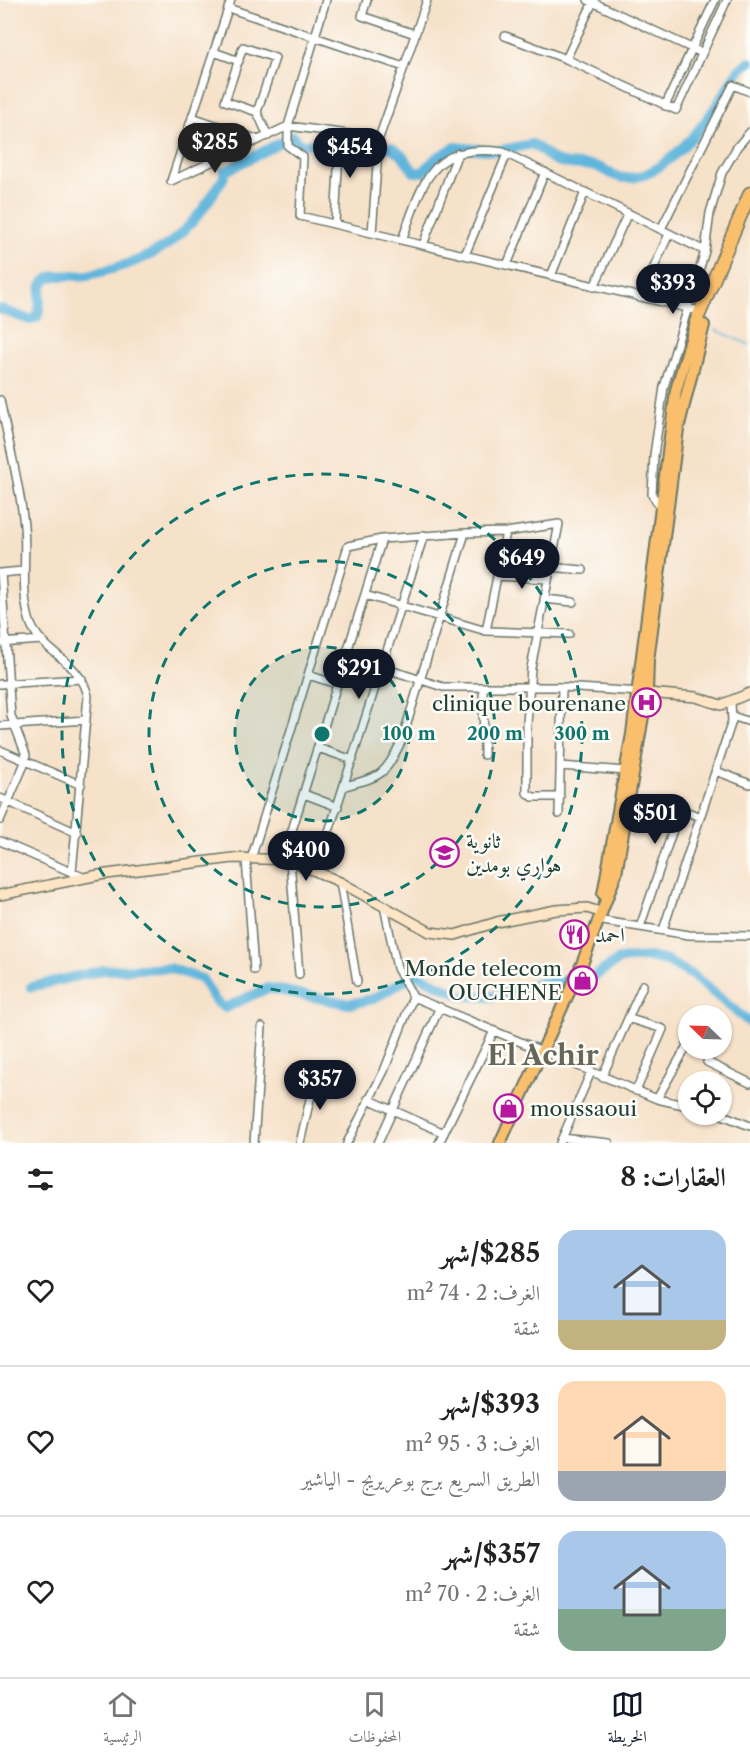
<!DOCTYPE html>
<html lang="ar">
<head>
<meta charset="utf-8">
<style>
  :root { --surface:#fff; --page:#f6f6f6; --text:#222; --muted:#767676; --line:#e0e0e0; --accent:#111827 }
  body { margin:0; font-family:"Libre Caslon Text",Amiri,serif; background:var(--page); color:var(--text); direction:rtl; height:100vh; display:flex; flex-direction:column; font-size:22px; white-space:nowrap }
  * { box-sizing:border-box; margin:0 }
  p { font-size:20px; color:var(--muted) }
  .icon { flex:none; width:33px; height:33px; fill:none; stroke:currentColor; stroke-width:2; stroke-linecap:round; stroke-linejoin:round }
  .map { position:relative; height:1143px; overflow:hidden; direction:ltr }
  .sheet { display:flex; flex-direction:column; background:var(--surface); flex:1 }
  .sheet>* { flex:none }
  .needle { width:39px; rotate:293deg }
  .fabs { position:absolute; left:678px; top:1005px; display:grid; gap:12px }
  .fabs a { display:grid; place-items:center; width:54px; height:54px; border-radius:50%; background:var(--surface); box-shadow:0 2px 4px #0004; font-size:30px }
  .price { position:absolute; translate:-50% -51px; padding:0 14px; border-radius:21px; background:var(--accent); color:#fff; font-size:20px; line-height:39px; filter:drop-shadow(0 2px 3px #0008) }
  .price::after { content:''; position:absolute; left:50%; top:36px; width:18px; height:14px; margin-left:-9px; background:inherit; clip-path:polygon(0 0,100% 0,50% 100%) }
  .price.current { background:#222; color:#fff }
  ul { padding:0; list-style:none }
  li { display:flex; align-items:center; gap:18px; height:150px; padding:0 24px }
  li+li { border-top:2px solid var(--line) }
  li span { display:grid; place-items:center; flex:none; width:168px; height:120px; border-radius:18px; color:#555 }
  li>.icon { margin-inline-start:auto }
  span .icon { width:72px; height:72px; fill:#fffc; stroke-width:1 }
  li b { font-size:26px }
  h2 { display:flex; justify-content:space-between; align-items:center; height:72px; padding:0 24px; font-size:26px }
  .tab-bar { display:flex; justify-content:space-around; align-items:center; height:84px; border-top:2px solid var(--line); background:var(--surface); font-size:16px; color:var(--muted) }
  .tab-bar a { display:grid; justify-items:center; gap:3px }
  .tab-bar .current { color:var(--accent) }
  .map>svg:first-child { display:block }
</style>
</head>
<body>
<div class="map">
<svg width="750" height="1143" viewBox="0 0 750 1143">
  <rect width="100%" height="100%" fill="#fdfcf7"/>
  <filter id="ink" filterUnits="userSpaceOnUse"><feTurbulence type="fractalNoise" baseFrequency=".0167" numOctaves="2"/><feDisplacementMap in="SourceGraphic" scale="12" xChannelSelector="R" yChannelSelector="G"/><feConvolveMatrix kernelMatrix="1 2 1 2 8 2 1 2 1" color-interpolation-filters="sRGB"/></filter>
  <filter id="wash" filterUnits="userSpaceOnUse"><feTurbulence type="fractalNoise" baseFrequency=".008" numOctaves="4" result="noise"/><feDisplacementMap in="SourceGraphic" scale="24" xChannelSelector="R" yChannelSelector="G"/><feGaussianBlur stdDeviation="1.35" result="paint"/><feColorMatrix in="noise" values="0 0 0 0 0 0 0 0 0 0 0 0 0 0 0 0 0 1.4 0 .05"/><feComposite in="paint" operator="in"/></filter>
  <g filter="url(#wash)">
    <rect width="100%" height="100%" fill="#f6e1c9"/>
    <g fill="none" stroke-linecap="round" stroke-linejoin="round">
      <path stroke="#60b5dc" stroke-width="1.5" d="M716,330L750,345"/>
      <path stroke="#60b5dc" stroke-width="10" d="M0,309L30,320L37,317C43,305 35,287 48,279C56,273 76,277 88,275C161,258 185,241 224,177V172L293,136L298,144H327L348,150L391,147L402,155L414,172H423L437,157L455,147L497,151L532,144C540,148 546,156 554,160C567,166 579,164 594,166C606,168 614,179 628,178C663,178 705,125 722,97C731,84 734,70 750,62
        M31,987L103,970L169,968L202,979L216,1002L225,1008L268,988L349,1004L373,999L416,974L462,996L491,997L544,982L592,978L620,959L648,957L667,961L692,975L750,1023"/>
    </g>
  </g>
  <g filter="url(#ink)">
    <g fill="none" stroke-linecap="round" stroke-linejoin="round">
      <defs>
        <path id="street" d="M231,0L171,181L288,126L379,138L404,67
          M326,0L288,126V146L303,157L300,216L700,311
          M367,0L362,16L415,34
          M588,0L702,53
          M228,8L404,67L427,0
          M505,36L566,59L676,110L727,0
          M243,47L275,58L257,112L225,101Z
          M214,52L239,61
          M566,59L594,0
          M665,106L715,0
          M257,112L268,136
          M192,117L259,140
          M335,224L340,133
          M661,229L733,85L750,92
          M372,233L379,138
          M402,240C423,183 430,142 503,152L705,251
          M423,245L458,153
          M465,255L507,154
          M507,265L545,172
          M551,276L585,192
          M594,287L628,213
          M640,298L669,234
          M0,400C8,441 20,484 24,526C27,558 20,590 30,622C41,653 80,660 88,696L72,872
          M660,506L652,495L654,455L664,387L705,251L710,213L722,173L737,147L750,132
          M465,533L506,532L559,524L531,668L527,724V793L533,797H560
          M550,567L583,570
          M0,573L23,571
          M497,576L548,579
          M365,595L486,631L569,634
          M544,599L573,602
          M486,631L506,532
          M0,643L42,640
          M346,656L443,687H562L641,692
          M308,675L337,684
          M0,684L82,679
          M483,687L484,755
          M732,716L750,722
          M0,726L86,720
          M318,748L353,760
          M0,750L81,785
          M560,766L626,771
          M716,771L750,784
          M304,794L338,807
          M0,798L77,833
          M559,814L562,687
          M0,820L24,765L26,755L11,716L1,573
          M0,841L85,878
          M246,859L254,970
          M251,859L348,546L382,539
          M280,860L289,840L382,539L465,533L402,740C384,776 383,776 345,786
          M290,860L299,974
          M316,872L424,535
          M340,882L357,982
          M384,906L397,968L413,997
          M597,920L689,935L750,936
          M640,927L680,809L700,817
          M663,930L732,721L731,703
          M630,1019L663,1029L636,1091
          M722,1027L725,1030L722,1036
          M714,1048L707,1062L750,1083
          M602,1077L643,985
          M368,1099L444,1133
          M657,1099L688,1106
          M720,1114L750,1126
          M562,1138L609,1143
          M254,1143L262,1027
          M300,1143L316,1073
          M347,1143L384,1071L413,997L657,1099L688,1044
          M378,1143L440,1007
          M439,1143L494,1031
          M560,1143L591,1072"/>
        <path id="secondary" d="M647,693L696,697L721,705L750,693
          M0,895L99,875L233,858L290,860L340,882L430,932L455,935L497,922L556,910L587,908L600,912"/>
        <path id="primary" d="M603,894L632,734L676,390L696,322
          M500,1143L582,964L616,874L647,693L648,661L678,429L704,325"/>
        <path id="highway" d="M696,322L750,193"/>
      </defs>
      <use href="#street" stroke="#6a7668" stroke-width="10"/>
      <use href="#secondary" stroke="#6a7668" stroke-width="12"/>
      <use href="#primary" stroke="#6a7668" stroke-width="14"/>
      <use href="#highway" stroke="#6a7668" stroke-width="15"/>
      <use href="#street" stroke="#fff" stroke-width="7"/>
      <use href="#secondary" stroke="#fde5c5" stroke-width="9"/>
      <use href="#primary" stroke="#f9bf6d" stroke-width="10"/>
      <use href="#highway" stroke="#f9bf6d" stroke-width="12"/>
    </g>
  </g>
  <circle cx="322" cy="734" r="87" fill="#0f766e" fill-opacity=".12"/>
  <g fill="none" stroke="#0f766e" stroke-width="3" stroke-dasharray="10 8">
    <circle cx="322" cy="734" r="87"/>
    <circle cx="322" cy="734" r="173"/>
    <circle cx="322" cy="734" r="260"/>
  </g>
  <defs>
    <symbol id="hospital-ring" viewBox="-11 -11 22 22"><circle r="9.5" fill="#fdfcf7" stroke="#b5179e" stroke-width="1.5"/><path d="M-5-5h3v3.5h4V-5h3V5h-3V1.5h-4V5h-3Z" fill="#b5179e"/></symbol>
    <symbol id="school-ring" viewBox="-11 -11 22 22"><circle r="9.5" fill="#fdfcf7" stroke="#b5179e" stroke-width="1.5"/><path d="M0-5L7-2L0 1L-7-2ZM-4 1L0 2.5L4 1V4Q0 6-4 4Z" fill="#b5179e"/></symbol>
    <symbol id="restaurant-ring" viewBox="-11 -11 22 22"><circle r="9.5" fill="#fdfcf7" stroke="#b5179e" stroke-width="1.5"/><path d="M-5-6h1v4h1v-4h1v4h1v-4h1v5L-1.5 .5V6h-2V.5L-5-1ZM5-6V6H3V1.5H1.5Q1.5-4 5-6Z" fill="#b5179e"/></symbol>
    <symbol id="shop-ring" viewBox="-11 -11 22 22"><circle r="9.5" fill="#fdfcf7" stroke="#b5179e" stroke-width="1.5"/><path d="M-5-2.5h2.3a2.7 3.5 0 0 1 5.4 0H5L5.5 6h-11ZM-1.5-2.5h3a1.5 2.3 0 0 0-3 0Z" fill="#b5179e"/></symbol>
  </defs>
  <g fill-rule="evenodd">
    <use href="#hospital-ring" x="630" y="686" width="33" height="33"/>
    <use href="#school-ring" x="428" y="836" width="33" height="33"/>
    <use href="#restaurant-ring" x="558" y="918" width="33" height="33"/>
    <use href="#shop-ring" x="566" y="964" width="33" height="33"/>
    <use href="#shop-ring" x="492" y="1092" width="33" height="33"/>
  </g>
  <g text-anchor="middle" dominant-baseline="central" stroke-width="5" stroke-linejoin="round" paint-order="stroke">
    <g font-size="21" fill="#1f3d34" stroke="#fdfcf7" text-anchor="start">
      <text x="626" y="703" text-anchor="end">clinique bourenane</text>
      <text x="466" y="840">ثانوية<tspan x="466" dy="24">هواري بومدين</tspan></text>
      <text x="595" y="934">احمد</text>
      <text x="562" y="968" text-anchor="end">Monde telecom<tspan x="562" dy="24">OUCHENE</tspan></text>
      <text x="530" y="1108">moussaoui</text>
    </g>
    <g font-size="27" font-weight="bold" fill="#66665a" stroke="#fdfcf7">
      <text x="543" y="1055">El Achir</text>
    </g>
  </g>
  <circle cx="322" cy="734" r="9" fill="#0f766e" stroke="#fdfcf7" stroke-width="3"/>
  <g font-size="18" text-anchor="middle" font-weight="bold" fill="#0f766e" stroke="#fdfcf7" stroke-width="5" stroke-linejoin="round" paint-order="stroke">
    <text x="409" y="740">100 m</text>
    <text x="495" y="740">200 m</text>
    <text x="582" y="740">300 m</text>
  </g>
</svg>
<div class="fabs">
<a><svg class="needle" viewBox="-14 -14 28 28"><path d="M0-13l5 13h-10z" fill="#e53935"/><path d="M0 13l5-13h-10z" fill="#767676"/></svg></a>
<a><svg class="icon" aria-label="locate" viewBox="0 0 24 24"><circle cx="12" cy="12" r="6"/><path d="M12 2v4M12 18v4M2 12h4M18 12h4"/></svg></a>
</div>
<b class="price current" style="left:215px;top:174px">$285</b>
<b class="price" style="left:350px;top:179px">$454</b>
<b class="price" style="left:673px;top:315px">$393</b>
<b class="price" style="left:522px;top:590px">$649</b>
<b class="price" style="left:359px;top:700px">$291</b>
<b class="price" style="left:655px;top:845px">$501</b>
<b class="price" style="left:306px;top:882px">$400</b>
<b class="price" style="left:320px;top:1111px">$357</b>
</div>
<section class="sheet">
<h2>العقارات: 8<svg class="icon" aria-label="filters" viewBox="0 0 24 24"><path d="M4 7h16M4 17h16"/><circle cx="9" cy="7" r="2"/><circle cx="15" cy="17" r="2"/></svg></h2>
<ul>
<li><span style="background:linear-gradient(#a9c7e8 75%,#c2b280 0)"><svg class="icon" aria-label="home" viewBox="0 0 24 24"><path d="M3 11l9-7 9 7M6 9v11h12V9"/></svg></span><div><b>$285/شهر</b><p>الغرف: 2 · 74 m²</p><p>شقة</p></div><svg class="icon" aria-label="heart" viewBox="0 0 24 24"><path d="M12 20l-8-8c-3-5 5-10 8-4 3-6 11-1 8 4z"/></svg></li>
<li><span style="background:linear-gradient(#ffd9b3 75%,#9aa5b1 0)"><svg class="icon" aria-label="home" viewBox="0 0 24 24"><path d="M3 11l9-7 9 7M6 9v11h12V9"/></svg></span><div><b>$393/شهر</b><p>الغرف: 3 · 95 m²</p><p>الطريق السريع برج بوعريريج - الياشير</p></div><svg class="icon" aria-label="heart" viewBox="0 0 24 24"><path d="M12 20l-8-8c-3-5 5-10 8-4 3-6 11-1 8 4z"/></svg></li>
<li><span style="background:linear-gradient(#a9c7e8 65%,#7fa58c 0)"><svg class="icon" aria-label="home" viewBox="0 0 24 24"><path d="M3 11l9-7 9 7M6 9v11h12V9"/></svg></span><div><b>$357/شهر</b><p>الغرف: 2 · 70 m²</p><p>شقة</p></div><svg class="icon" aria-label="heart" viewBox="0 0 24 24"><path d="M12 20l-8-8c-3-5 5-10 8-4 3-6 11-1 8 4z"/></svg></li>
</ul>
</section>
<nav class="tab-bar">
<a class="current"><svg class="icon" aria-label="map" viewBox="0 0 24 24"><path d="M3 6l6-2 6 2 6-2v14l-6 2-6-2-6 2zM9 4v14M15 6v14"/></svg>الخريطة</a>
<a><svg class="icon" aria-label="saved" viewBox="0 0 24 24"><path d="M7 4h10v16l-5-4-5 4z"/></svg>المحفوظات</a>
<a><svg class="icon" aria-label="home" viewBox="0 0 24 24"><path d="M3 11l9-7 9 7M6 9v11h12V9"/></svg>الرئيسية</a>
</nav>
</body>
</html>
